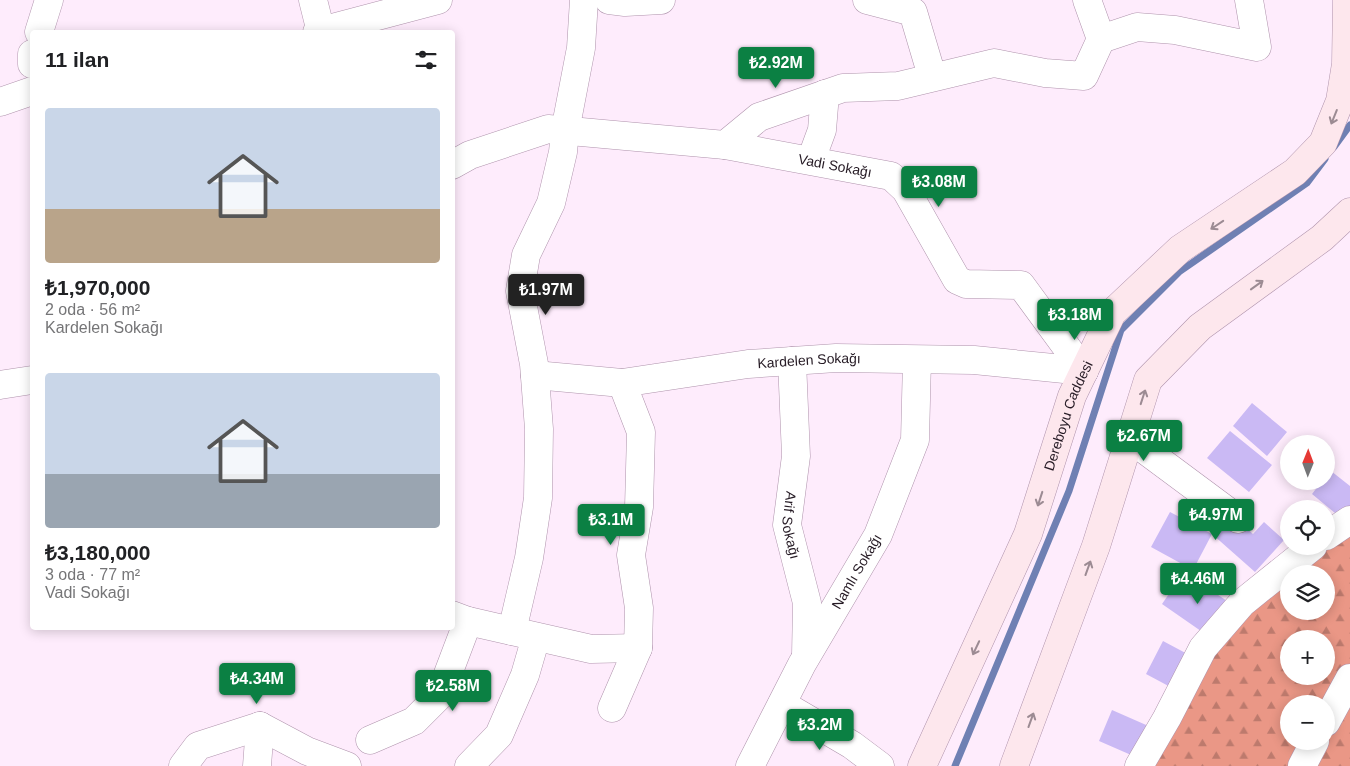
<!DOCTYPE html>
<html lang="tr">
<head>
<meta charset="utf-8">
<style>
  :root { --surface:#fff; --page:#f6f6f6; --text:#202124; --muted:#757577; --accent:#0b8043 }
  body { margin:0; font-family:Helvetica,sans-serif; background:var(--page); color:var(--text); height:100vh; display:flex; flex-direction:column; font-size:19px; white-space:nowrap }
  * { box-sizing:border-box; margin:0 }
  p { font-size:16px; color:var(--muted) }
  .icon { flex:none; width:28px; height:28px; fill:none; stroke:currentColor; stroke-width:2; stroke-linecap:round; stroke-linejoin:round }
  .map { position:relative; flex:1; overflow:hidden }
  .drawer { position:absolute; left:30px; top:30px; width:425px; height:600px; display:flex; flex-direction:column; background:var(--surface); border-radius:5px; box-shadow:0 2px 12px #0003 }
  .drawer>* { flex:none }
  .needle { width:32px; rotate:1deg }
  .fabs { position:absolute; left:1280px; top:435px; display:grid; gap:10px }
  .fabs a { display:grid; place-items:center; width:55px; height:55px; border-radius:50%; background:var(--surface); box-shadow:0 2px 12px #0003; font-size:25px }
  .price { position:absolute; translate:-50% -42px; padding:0 11px; border-radius:5px; background:var(--accent); color:#fff; font-size:16px; line-height:32px; filter:drop-shadow(0 1px 2px #0008) }
  .price::after { content:''; position:absolute; left:50%; top:30px; width:15px; height:11px; margin-left:-8px; background:inherit; clip-path:polygon(0 0,100% 0,50% 100%) }
  .price.on { background:#222; color:#fff }
  ul { padding:0; list-style:none }
  li { display:grid; align-content:center; gap:10px; height:265px; padding:0 15px }
  li span { display:grid; place-items:center; height:155px; border-radius:5px; color:#555 }
  li>.icon { margin-inline-start:auto }
  span .icon { width:90px; height:90px; fill:#fffc; stroke-width:1 }
  li b { font-size:21px }
  h2 { display:flex; justify-content:space-between; align-items:center; height:60px; padding:0 15px; font-size:21px }
  .map>svg:first-child { display:block }
</style>
</head>
<body>
<div class="map">
<svg width="1350" height="766" viewBox="0 0 1350 766">
  <defs>
    <pattern id="forest-firs" width="22" height="20" patternUnits="userSpaceOnUse" patternTransform="scale(1.25)"><rect width="22" height="20" fill="#ea9786"/><path d="M5 1l3.5 6h-7zM16 11l3.5 6h-7z" fill="#bd7a6d"/></pattern>
  </defs>
  <rect width="100%" height="100%" fill="#feecfc"/>
  <path fill="url(#forest-firs)" fill-rule="evenodd" d="M1350,533V766H1144L1240,596ZM1289,574H1326V611H1289ZM1289,639H1326V676H1289ZM1289,704H1326V741H1289Z"/>
  <g fill="none" stroke-linecap="round" stroke-linejoin="round">
    <path stroke="#6f80b3" stroke-width="7" d="M1334,147L1350,125
      M955,766L1069,491L1121,330L1179,272L1307,183L1325,159"/>
  </g>
  <path fill="#cab9f4" d="M1252,403L1287,432L1267,456L1233,426Z
    M1230,431L1272,465L1249,492L1207,458Z
    M1331,471L1350,486V513L1341,518L1312,494L1322,481H1326V476Z
    M1170,512L1212,534L1231,514L1253,534L1264,522L1284,540L1255,572L1212,534L1193,570L1151,547Z
    M1184,572L1233,605L1211,638L1162,604Z
    M1163,641L1193,657L1176,690L1146,674Z
    M1112,710L1153,728L1138,758L1099,741Z"/>
  <g fill="none" stroke-linecap="round" stroke-linejoin="round">
    <defs>
      <g id="minor">
        <path d="M313,0L321,32"/>
        <path d="M609,0L625,2L661,0"/>
        <path d="M867,0L913,12L932,76"/>
        <path d="M39,32L49,0"/>
        <path d="M317,32L438,0"/>
        <path d="M1101,39L1137,27L1175,30L1257,47L1249,0"/>
        <path d="M32,54V64"/>
        <path d="M0,102L32,91"/>
        <path id="s1" d="M725,145L891,176L906,190L957,280L966,284L1021,285L1084,371"/>
        <path d="M811,160L822,130L825,94"/>
        <path d="M452,165L470,155L548,129L725,145L759,117L843,88L898,86L994,63L1045,73L1084,76L1101,39L1087,0"/>
        <path id="s2" d="M792,361L796,456L787,525L807,603L806,656"/>
        <path id="s3" d="M535,375L622,383L748,364L836,358L974,360L1084,371"/>
        <path d="M0,385L32,380"/>
        <path d="M1129,438L1238,519"/>
        <path d="M1326,536L1350,520"/>
        <path d="M452,615L468,621L591,649L638,648"/>
        <path d="M512,631L529,558L538,498L539,429L534,364L520,291L526,255L551,203L563,152L565,131L581,48L584,0"/>
        <path d="M782,704L852,745L880,766"/>
        <path d="M612,708L638,648L639,608L631,555L639,507L641,432L622,383"/>
        <path d="M1326,722L1350,678"/>
        <path d="M370,740L414,721L440,695L468,621"/>
        <path d="M183,766L198,746L260,726L307,751L347,766"/>
        <path d="M257,766L260,726"/>
        <path d="M469,766L499,735L525,675L536,637"/>
        <path id="s4" d="M750,766L802,664L878,535L915,440L917,360"/>
        <path d="M1139,766L1167,718L1203,648L1242,603L1313,546"/>
        <path d="M1302,766L1315,741"/>
      </g>
      <g id="secondary">
        <path id="s5" d="M922,766L1028,534L1072,396L1112,313L1180,249L1295,172L1323,143L1340,101L1346,64L1347,0"/>
        <path d="M1014,766L1096,546L1148,380L1200,327L1322,238L1350,212"/>
      </g>
    </defs>
    <use href="#minor" stroke="#af93ac" stroke-width="29"/>
    <use href="#secondary" stroke="#af93ac" stroke-width="29"/>
    <use href="#minor" stroke="#fff" stroke-width="28"/>
    <use href="#secondary" stroke="#fde7ed" stroke-width="28"/>
  </g>
  <defs><path id="oneway-shaft" d="M-6 0H5M1.5-3L5.5 0L1.5 3" fill="none" stroke-width="1.6" stroke-linecap="round" stroke-linejoin="round" transform="scale(1.25)"/></defs>
  <g stroke="#9c8b93">
    <use href="#oneway-shaft" transform="translate(1334 117) rotate(112)"/>
    <use href="#oneway-shaft" transform="translate(1217 225) rotate(146)"/>
    <use href="#oneway-shaft" transform="translate(1257 285) rotate(-36)"/>
    <use href="#oneway-shaft" transform="translate(1143 397) rotate(-72)"/>
    <use href="#oneway-shaft" transform="translate(1040 499) rotate(108)"/>
    <use href="#oneway-shaft" transform="translate(1088 568) rotate(-70)"/>
    <use href="#oneway-shaft" transform="translate(976 648) rotate(115)"/>
    <use href="#oneway-shaft" transform="translate(1031 720) rotate(-70)"/>
  </g>
  <g text-anchor="middle" dominant-baseline="central" stroke-width="4" stroke-linejoin="round" paint-order="stroke">
    <g font-size="14" fill="#251a24" stroke="#fff">
      <text stroke="none"><textPath href="#s1" startOffset="112">Vadi Sokağı</textPath></text>
      <text stroke="none"><textPath href="#s3" startOffset="276">Kardelen Sokağı</textPath></text>
      <text stroke="none"><textPath href="#s5" startOffset="380">Dereboyu Caddesi</textPath></text>
      <text stroke="none"><textPath href="#s2" startOffset="165">Arif Sokağı</textPath></text>
      <text stroke="none"><textPath href="#s4" startOffset="222">Namlı Sokağı</textPath></text>
    </g>
  </g>
</svg>
<div class="fabs">
<a><svg class="needle" viewBox="-14 -14 28 28"><path d="M0-13l5 13h-10z" fill="#e53935"/><path d="M0 13l5-13h-10z" fill="#757577"/></svg></a>
<a><svg class="icon" aria-label="locate" viewBox="0 0 24 24"><circle cx="12" cy="12" r="6"/><path d="M12 2v4M12 18v4M2 12h4M18 12h4"/></svg></a>
<a><svg class="icon" aria-label="layers" viewBox="0 0 24 24"><path d="M12 4l9 5-9 5-9-5zM3 14l9 5 9-5"/></svg></a>
<a>+</a>
<a>−</a>
</div>
<b class="price" style="left:776px;top:89px">₺2.92M</b>
<b class="price" style="left:939px;top:208px">₺3.08M</b>
<b class="price on" style="left:546px;top:316px">₺1.97M</b>
<b class="price" style="left:1075px;top:341px">₺3.18M</b>
<b class="price" style="left:1144px;top:462px">₺2.67M</b>
<b class="price" style="left:1216px;top:541px">₺4.97M</b>
<b class="price" style="left:611px;top:546px">₺3.1M</b>
<b class="price" style="left:1198px;top:605px">₺4.46M</b>
<b class="price" style="left:257px;top:705px">₺4.34M</b>
<b class="price" style="left:453px;top:712px">₺2.58M</b>
<b class="price" style="left:820px;top:751px">₺3.2M</b>
<section class="drawer">
<h2>11 ilan<svg class="icon" aria-label="filters" viewBox="0 0 24 24"><path d="M4 7h16M4 17h16"/><circle cx="9" cy="7" r="2"/><circle cx="15" cy="17" r="2"/></svg></h2>
<ul>
<li><span style="background:linear-gradient(#c9d6e8 65%,#b9a48a 0)"><svg class="icon" aria-label="home" viewBox="0 0 24 24"><path d="M3 11l9-7 9 7M6 9v11h12V9"/></svg></span><div><b>₺1,970,000</b><p>2 oda · 56 m²</p><p>Kardelen Sokağı</p></div></li>
<li><span style="background:linear-gradient(#c9d6e8 65%,#9aa5b1 0)"><svg class="icon" aria-label="home" viewBox="0 0 24 24"><path d="M3 11l9-7 9 7M6 9v11h12V9"/></svg></span><div><b>₺3,180,000</b><p>3 oda · 77 m²</p><p>Vadi Sokağı</p></div></li>
</ul>
</section>
</div>
</body>
</html>
